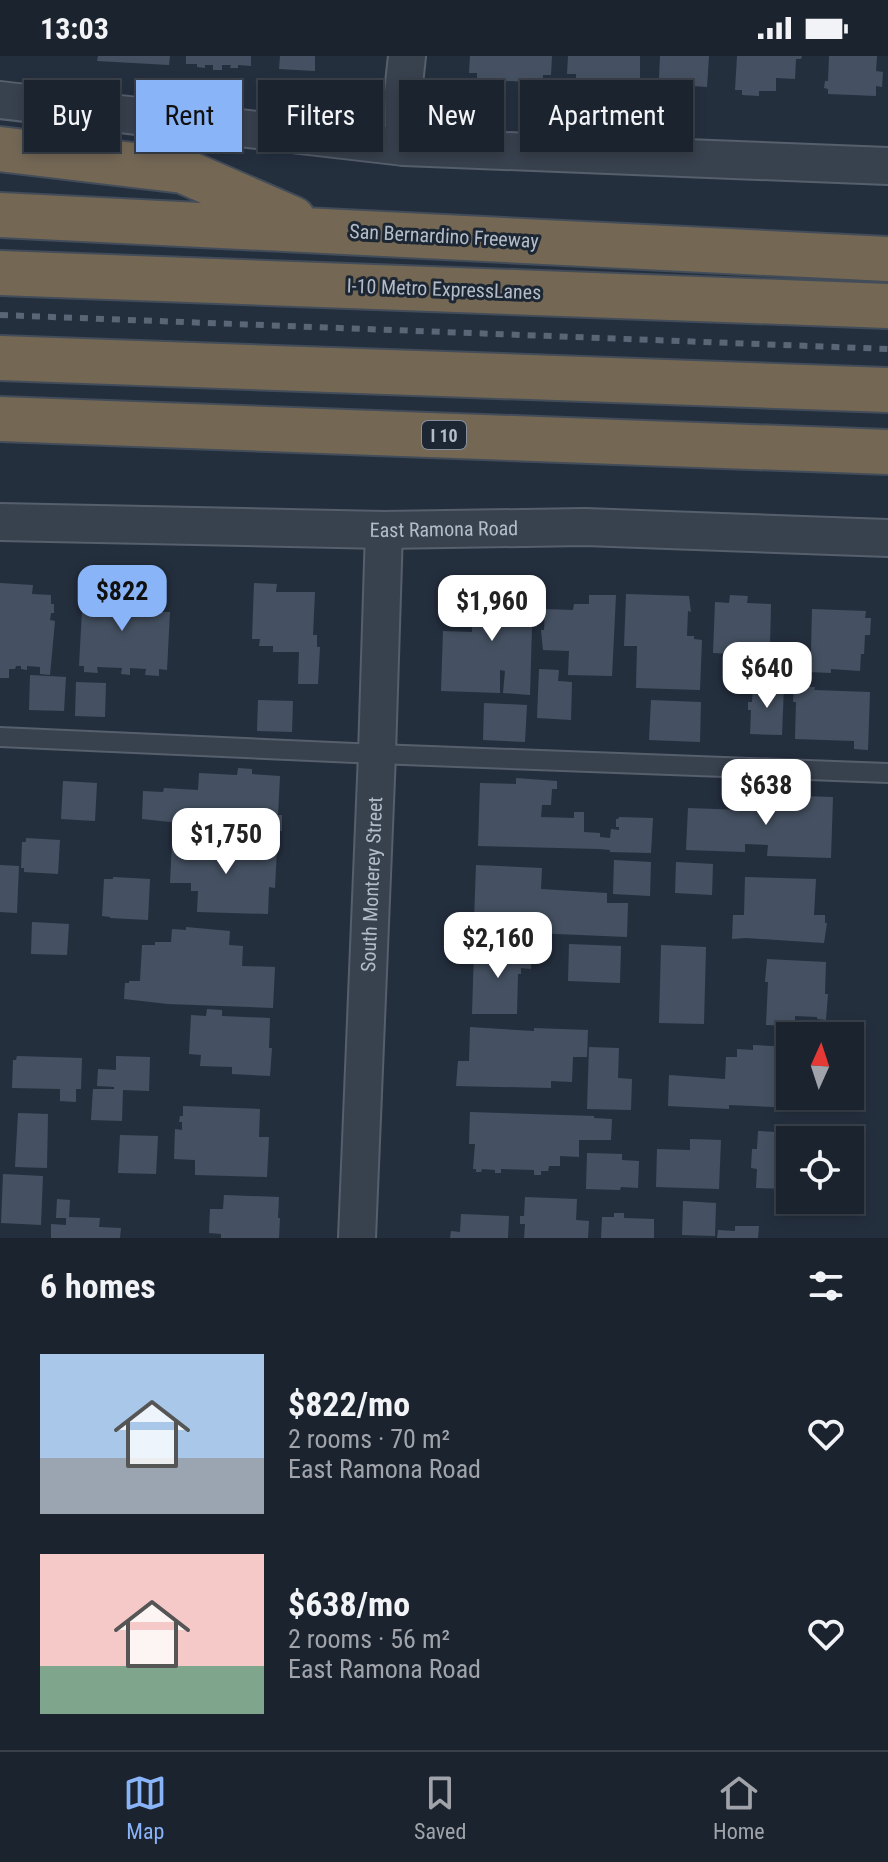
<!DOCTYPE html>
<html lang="en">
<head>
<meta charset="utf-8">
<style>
  :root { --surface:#1b232e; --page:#242b36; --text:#f1f3f6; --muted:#a0a4aa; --line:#39404a; --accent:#8ab4f8 }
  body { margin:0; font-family:"Roboto Condensed",sans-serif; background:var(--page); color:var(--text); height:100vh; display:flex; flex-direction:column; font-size:30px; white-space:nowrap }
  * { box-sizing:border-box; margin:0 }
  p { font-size:26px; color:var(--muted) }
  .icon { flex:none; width:44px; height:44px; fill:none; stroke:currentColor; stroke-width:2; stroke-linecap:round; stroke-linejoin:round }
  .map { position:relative; height:1182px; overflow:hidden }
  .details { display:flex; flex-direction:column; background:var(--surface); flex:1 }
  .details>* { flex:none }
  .top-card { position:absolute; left:24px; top:24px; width:840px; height:72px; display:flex; gap:16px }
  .needle { width:52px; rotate:3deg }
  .controls { position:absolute; left:776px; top:966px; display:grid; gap:16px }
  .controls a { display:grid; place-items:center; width:88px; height:88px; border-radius:0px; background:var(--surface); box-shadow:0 4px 12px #0003,0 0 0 2px var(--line); font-size:40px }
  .price { position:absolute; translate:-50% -68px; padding:0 18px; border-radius:16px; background:#fff; color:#222; font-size:26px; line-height:52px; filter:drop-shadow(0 2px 4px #0008) }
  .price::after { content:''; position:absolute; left:50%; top:48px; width:24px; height:18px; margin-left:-12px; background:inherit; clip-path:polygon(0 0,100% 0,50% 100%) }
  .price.selected { background:var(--accent); color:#111 }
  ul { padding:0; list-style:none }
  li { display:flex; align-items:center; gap:24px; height:200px; padding:0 40px }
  li span { display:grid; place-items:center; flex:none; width:224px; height:160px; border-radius:0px; color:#555 }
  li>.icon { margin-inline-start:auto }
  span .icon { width:96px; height:96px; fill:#fffc; stroke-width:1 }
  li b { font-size:34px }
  h2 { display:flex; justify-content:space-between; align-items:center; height:96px; padding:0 40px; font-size:34px }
  .pill { padding:0 28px; border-radius:0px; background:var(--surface); box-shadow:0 4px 12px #0003,0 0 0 2px var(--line); font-size:28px; line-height:72px }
  .pill.selected { background:var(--accent); color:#111 }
  .status { display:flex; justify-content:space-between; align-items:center; height:56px; padding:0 40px; background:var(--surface); direction:ltr }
  .status svg { height:22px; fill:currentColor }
  .tabs { display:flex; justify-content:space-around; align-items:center; height:112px; border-top:2px solid var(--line); background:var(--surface); font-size:22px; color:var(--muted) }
  .tabs a { display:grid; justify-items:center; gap:4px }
  .tabs .selected { color:var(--accent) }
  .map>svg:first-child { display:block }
</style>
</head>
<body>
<div class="status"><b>13:03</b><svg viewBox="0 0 49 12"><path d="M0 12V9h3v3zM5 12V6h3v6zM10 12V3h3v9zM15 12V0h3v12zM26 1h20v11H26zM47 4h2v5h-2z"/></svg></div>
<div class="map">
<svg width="888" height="1182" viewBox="0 0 888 1182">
  <rect width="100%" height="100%" fill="#242f3e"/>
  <path fill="#455162" d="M98,0H170L169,9L97,5Z
    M186,0H251V10L238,9V12H230L231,9H222V14H213V9H205V12L197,11V8H186Z
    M280,0H315V15L279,13Z
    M470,0H552L551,19H543V24H535V26L485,24L486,22H477V17H469Z
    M568,0H640V23L630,22L629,27L621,29L620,33H605V29H600V32L584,31V28H579V25H576V18H567Z
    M660,0H709L707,31L692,30L691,27H684V23L659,22Z
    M737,0H802L801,3H796L795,23L776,22V35H759V40L742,39V34H735Z
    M829,0H877L876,15L883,16L882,31L876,30V40L828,38V33L824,32L825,25H828Z
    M90,523L121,525L120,545H136V555L170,556L167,614L159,613V620L145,619L146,613L130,612V619L121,618L122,612L97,611L98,617L84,616V610H79L82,554H89Z
    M490,524H507V532L534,533L533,558L537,559V571H532L530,639L503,637L505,615L500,614V637L441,635L443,575L472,576L473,531L490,532Z
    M0,527L33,529L32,538L51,539V548H54V557H51L50,564L55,565L50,619L40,618V611L27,610V614L21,613V610H16L15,613H9V622H0Z
    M254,527L277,528L276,536H315L313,579H317V591H320L318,628H298L299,596H273V590H259L260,583H252Z
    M626,538L689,540L691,556L688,555L687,580H694V583L702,584L700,634L636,632L637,590H624Z
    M589,539H616L612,620L568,619L569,595L543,594L541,574H544L545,553L573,554L574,548H589Z
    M730,539L748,540L747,547L771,548L770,590L772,591V598H769V600L713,597L715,546L729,547Z
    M812,553L866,555L865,562H871L870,579H865L864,598H861L860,615L831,613V617L786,615L787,594L811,595Z
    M539,613L559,614L558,625L572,626L571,664L537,662Z
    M30,619L66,621L64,655L29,654Z
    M76,626L106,627L105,661L75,660Z
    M753,629L784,630L782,679L750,678L751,654H748V646H752Z
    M794,630L815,631L814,634L870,636L868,694L854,693V685L795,683L796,646H793Z
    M258,644L293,645L292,676L257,675Z
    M651,644L701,646L700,686L649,684Z
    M484,647L527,649L525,686L483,684Z
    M238,712L252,713V718L280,720L278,759H282V775H278V778L195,775L196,764H189V768L142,763L143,735L163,736L164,732L198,734L199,717L237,719Z
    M516,722L557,725V733H552L551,749H542L541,761L574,762V756H584V776L600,777V781L610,782L611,773L619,774V771H616V763H618L619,761L653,762L651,797L610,796V794L599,793L478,790L480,727L516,728Z
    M63,725L97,727L95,765L61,763Z
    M769,739L833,741L831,802L767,800L768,789L745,788V796L686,794L688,752L744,754V742L769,743Z
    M26,782L60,784L58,818L24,816V812H21L22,786H26Z
    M172,787L277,793L275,832L269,831L268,858L197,856L198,835H191V827H170Z
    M614,804L651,806L650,840L613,838Z
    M676,806L713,808L712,839L675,837Z
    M0,809L19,810L17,857L0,856Z
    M476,809L542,812L541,833L607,837V847H628L627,881L533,877L534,867L513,866V877L486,876L487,865L474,864Z
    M113,821L150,823L148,864L110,862V861L102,860L104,823H113Z
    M745,821L816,823L814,859H825V867H827L824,887L746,882L732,883L733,859H744Z
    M32,866L69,868L67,899L31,898Z
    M186,871L230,875L229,889L243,890L242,910L275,911L273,952L168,948L124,943L125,927H129V925H140L142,889H155V886H171L172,873L186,874Z
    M569,888L621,890L620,927L568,925Z
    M661,889L706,891L704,968L659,967Z
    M474,893L532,894L531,913L521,912V918H518L517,958H472Z
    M767,903L826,906L825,938H828L826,964L817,963V961L795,960V970L766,969L768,926H765Z
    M207,953L222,954V960L270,962L269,992H272L270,1020L232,1018V1011L200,1010L201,999L189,998L191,959L206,960Z
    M470,971L534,975V972L588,974L587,1001H573L572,1026L551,1025V1032L456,1030L458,1005H469Z
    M753,989L790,991V1040H818L817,1053L729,1049V1053L668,1050L669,1019L725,1023L726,1001H737V993L753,994Z
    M589,991L619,992L618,1022L632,1023L631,1054L587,1053Z
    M17,1000L82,1002L81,1033H76V1046L60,1045V1033L12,1032L13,1004H16Z
    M116,1000L150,1001L149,1035L123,1034L122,1065L91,1064L93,1033H114V1031L97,1030L98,1013L116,1014Z
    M183,1050L260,1053L259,1081H269L267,1121L195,1119V1104L174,1103L175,1073L182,1074V1066H179L180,1060H183Z
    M470,1056L594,1060V1062L612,1063L611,1084H579V1101L560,1100V1110H549L548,1115H541V1119H534V1114L501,1113V1117H495V1114L482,1113L481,1116H476V1113H473L475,1088H469Z
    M18,1057L48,1058L47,1112L15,1111Z
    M758,1075L817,1078L816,1084H790V1133L756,1132L757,1113L751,1112L752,1093H757Z
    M120,1079L158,1080L156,1118L118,1117Z
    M690,1083L721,1084L719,1133L656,1131L657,1093L690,1094Z
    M587,1097L622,1098V1104L639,1105L638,1132L621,1131L620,1134L586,1133Z
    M3,1118L43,1120L41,1169L1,1167Z
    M224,1139L279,1141L278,1162H280L279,1182H221V1178L209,1177L210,1153H223Z
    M525,1141L577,1143L576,1164L589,1165L588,1182H524L525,1168H520V1160H524Z
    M57,1143L70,1144L69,1161L100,1162L99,1171L121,1172L120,1182H51V1168L66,1169V1162H56Z
    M683,1145L716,1147L715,1180L682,1179Z
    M614,1157H624V1162L654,1163V1182H601L602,1161H614Z
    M461,1158L509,1160L508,1182H450L451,1175L460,1176Z
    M735,1170H759L758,1182H717L718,1174L735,1175Z"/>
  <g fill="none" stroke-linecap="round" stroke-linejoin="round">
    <defs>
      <path id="service" d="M0,681L377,698L888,717"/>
      <g id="minor">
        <path d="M0,44L404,91L888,110"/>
        <path d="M404,91L403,37L407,0"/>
        <path id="s1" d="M0,466L384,474L585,471L888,482"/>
        <path id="s2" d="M357,1182L377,698L384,474"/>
      </g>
      <path id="motorway" d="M0,93L183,115L293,163
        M0,159L888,203
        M0,217L888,250
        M0,302L888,334
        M0,363L888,396"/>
    </defs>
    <use href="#service" stroke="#565f6c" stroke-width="22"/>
    <use href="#minor" stroke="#565f6c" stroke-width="40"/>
    <use href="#motorway" stroke="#434c59" stroke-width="48"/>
    <use href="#service" stroke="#38414e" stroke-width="18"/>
    <use href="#minor" stroke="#38414e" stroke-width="36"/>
    <use href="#motorway" stroke="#746855" stroke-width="44"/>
    <path stroke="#5a6575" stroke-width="6" stroke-dasharray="8 8" stroke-linecap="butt" d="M0,259L888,293"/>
  </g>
  <g text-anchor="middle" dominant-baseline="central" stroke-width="6" stroke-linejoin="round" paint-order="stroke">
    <rect fill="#1d2633" stroke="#878f9c" stroke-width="2" x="422" y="365" width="44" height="28" rx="6"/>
    <g font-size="18" font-weight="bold" fill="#b4bcc9">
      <text x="444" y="379">I 10</text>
    </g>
    <g font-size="20" fill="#b4bcc9" stroke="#1d2633">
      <text transform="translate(444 180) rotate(3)">San Bernardino Freeway</text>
      <text transform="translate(444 233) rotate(2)">I-10 Metro ExpressLanes</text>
      <text stroke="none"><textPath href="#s1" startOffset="444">East Ramona Road</textPath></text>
      <text stroke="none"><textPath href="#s2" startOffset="354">South Monterey Street</textPath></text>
    </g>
  </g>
</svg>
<div class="controls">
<a><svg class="needle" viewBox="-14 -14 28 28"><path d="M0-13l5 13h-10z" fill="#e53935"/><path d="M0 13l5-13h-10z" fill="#a0a4aa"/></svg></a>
<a><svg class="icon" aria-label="locate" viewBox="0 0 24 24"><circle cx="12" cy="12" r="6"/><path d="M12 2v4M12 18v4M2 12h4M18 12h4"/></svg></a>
</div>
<b class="price selected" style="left:122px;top:577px">$822</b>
<b class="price" style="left:492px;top:587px">$1,960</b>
<b class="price" style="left:767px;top:654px">$640</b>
<b class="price" style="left:766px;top:771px">$638</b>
<b class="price" style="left:226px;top:820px">$1,750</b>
<b class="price" style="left:498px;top:924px">$2,160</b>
<div class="top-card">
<a class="pill">Buy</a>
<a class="pill selected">Rent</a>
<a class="pill">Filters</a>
<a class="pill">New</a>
<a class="pill">Apartment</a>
</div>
</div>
<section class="details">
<h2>6 homes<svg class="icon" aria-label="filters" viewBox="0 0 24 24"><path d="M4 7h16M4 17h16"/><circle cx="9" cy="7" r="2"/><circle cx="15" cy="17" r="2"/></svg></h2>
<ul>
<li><span style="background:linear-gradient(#a9c7e8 65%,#9aa5b1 0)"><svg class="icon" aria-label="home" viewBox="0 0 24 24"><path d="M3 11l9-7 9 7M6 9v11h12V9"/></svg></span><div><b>$822/mo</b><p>2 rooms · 70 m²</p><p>East Ramona Road</p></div><svg class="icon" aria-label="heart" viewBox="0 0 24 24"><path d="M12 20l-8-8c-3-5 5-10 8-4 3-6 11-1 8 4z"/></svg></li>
<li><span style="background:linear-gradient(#f6c9c9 70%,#7fa58c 0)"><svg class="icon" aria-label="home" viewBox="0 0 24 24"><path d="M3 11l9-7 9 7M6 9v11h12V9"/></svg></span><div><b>$638/mo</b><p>2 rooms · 56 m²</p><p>East Ramona Road</p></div><svg class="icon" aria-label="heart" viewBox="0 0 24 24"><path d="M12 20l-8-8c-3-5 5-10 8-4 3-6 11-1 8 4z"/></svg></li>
</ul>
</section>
<nav class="tabs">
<a class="selected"><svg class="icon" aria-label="map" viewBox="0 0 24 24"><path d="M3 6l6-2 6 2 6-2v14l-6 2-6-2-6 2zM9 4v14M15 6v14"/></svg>Map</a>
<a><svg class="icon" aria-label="saved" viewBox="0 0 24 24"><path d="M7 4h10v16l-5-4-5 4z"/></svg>Saved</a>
<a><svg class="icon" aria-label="home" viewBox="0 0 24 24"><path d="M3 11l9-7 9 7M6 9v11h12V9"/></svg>Home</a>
</nav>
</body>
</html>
